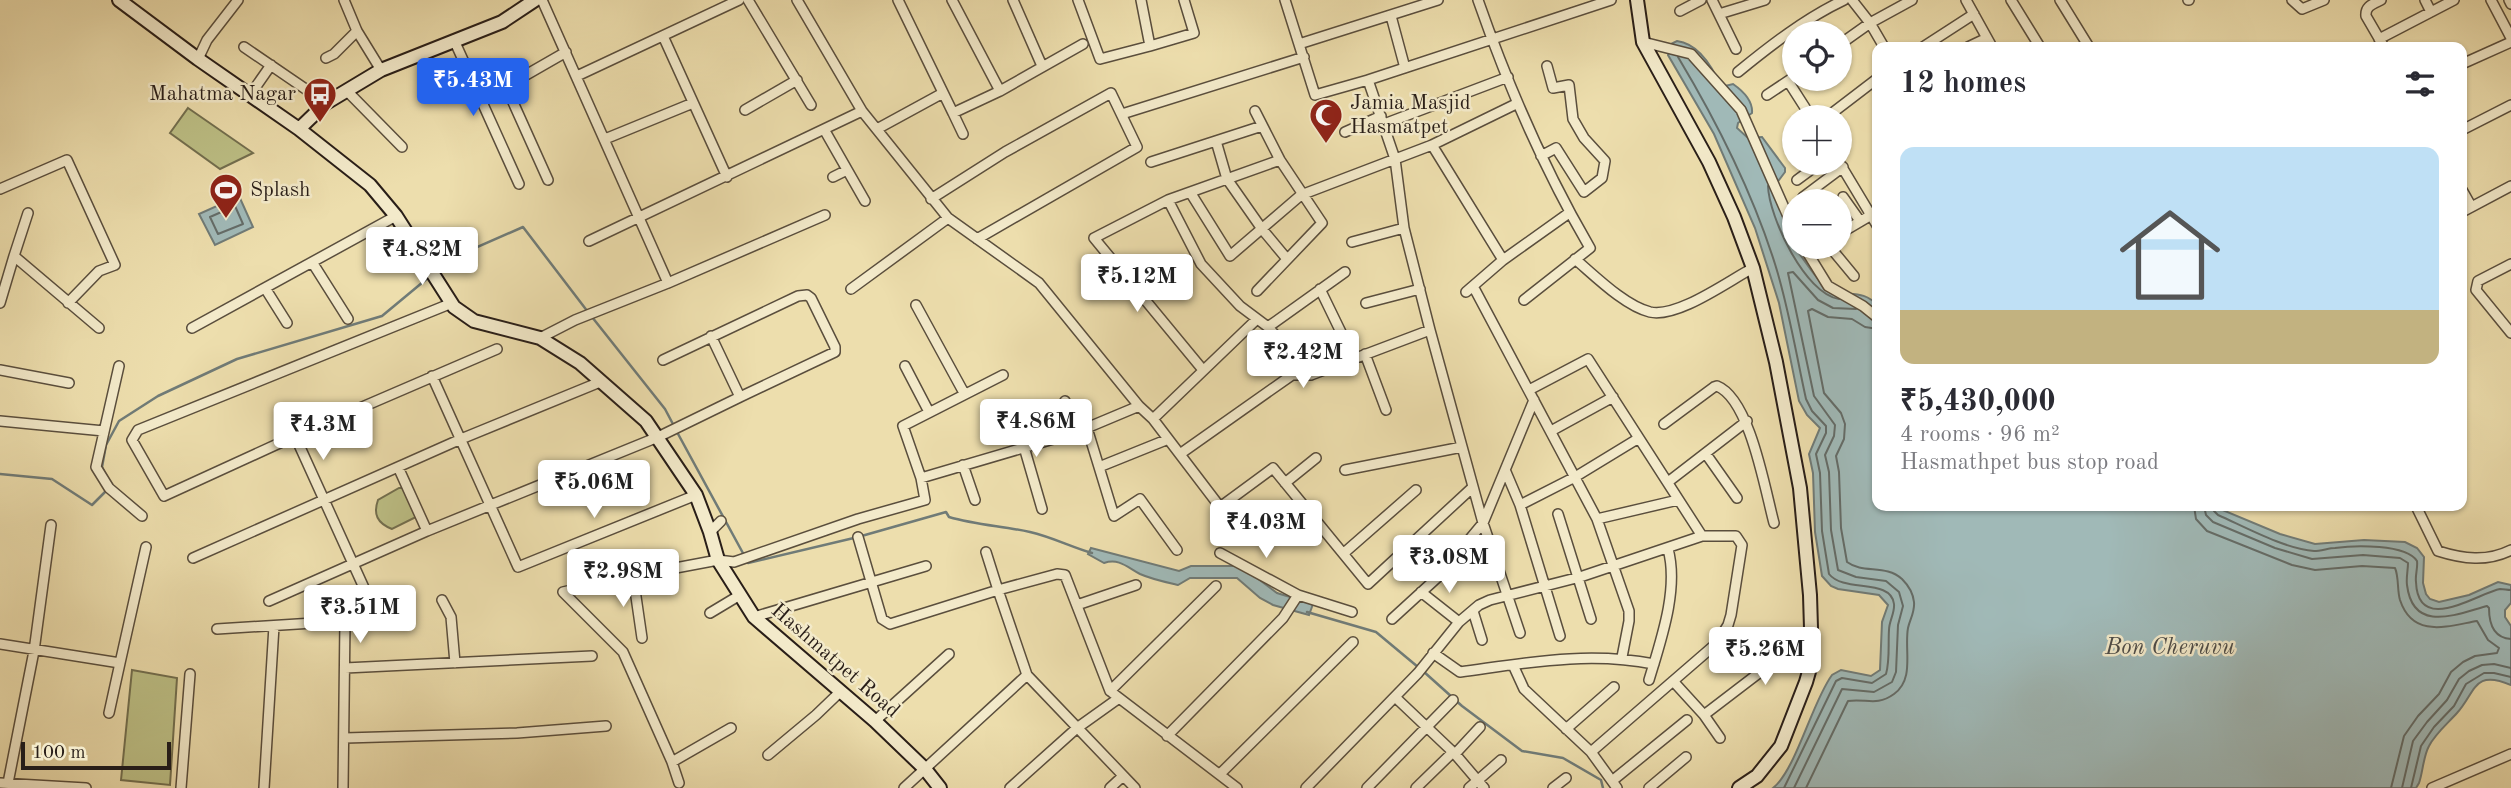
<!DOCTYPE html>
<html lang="en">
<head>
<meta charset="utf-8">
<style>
  :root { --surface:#fff; --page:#f7f7f7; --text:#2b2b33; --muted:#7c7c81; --line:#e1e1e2; --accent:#2563eb }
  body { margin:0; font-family:"Old Standard TT",serif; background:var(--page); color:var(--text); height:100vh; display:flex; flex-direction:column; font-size:26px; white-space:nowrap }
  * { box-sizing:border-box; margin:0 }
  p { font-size:23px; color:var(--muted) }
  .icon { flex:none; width:38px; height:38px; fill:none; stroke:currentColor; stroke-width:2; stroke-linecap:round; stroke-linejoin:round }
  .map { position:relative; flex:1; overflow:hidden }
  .drawer { position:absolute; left:1872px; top:42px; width:595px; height:469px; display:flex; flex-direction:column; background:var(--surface); border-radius:14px; box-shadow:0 2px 5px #0004 }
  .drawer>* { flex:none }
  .fabs { position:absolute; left:1782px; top:21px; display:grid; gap:14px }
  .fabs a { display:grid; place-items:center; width:70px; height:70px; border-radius:50%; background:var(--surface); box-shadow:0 2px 5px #0004; font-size:35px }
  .scale { position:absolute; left:21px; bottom:18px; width:150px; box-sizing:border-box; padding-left:7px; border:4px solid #291e18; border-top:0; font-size:19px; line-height:24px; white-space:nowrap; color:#291e18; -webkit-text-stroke:5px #f3eaca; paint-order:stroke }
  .price { position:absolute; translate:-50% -60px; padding:0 16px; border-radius:7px; background:#fff; color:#222; font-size:23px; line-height:46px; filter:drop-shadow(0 2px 4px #0008) }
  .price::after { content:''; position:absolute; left:50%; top:42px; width:21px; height:16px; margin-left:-10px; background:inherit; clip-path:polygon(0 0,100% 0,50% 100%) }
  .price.active { background:var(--accent); color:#fff }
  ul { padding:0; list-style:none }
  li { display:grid; align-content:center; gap:14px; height:371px; padding:0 28px }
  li+li { border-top:2px solid var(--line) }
  li span { display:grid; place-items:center; height:217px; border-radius:14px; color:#555 }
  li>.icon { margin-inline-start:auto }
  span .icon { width:126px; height:126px; fill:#fffc; stroke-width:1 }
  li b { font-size:30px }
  h2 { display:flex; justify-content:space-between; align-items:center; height:84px; padding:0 28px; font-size:30px }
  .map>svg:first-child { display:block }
</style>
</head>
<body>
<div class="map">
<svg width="2511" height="788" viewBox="0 0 2511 788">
  <rect width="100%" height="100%" fill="#eddead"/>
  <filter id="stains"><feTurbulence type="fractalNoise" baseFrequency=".00286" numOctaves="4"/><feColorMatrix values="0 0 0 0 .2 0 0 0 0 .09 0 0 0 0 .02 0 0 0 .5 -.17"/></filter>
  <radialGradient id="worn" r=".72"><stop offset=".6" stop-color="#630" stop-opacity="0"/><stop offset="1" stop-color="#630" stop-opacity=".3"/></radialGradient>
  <path fill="#bdc086" stroke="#736f4f" stroke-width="2" d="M188,108L253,153L220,169L170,133Z
    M399,488H404L416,517L392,529C377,523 373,514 378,500Z
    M132,670L177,678L170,785L121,780Z"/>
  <path fill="#a0b9b7" stroke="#707b77" stroke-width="2" d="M1677,41C1700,44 1713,68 1721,87L1733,84C1743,91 1753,101 1752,113L1738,123L1737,128L1748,138L1762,137L1785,168V172L1776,184L1794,247C1804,258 1813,276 1826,287C1843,300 1861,286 1878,306V506H2213L2280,534L2315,544L2364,540L2405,542L2417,548L2424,557L2423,583L2426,594L2430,599L2439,602L2469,595L2498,582L2511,585V603L2505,610V617L2511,626V685C2473,669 2476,692 2457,713C2447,724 2435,734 2429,746C2423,757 2423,772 2419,783L2416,788H1773C1796,770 1812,702 1832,675L1841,670L1871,676L1880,670L1882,622L1888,605L1879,595L1838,589L1831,586L1822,576L1815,532L1813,473L1809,454L1820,428L1807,415L1799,401L1779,303L1755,228L1714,134L1668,55L1671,44Z
    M239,196L253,227L215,245L199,214Z
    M1091,548L1179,571L1191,566H1241L1277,593L1313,604L1309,615L1273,605L1260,598L1237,578H1190L1178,585C1165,582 1151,579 1140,574C1127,567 1119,558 1104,563L1088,554Z"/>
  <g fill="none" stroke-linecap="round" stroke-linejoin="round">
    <path stroke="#646c68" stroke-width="2" d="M1678,57C1717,122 1752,191 1775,264C1789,308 1796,354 1806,399L1812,411L1826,426V433L1816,454L1820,473L1822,531L1829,574C1844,593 1891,578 1894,604C1895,613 1889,621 1889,630C1888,645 1890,660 1886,674L1872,683L1842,678L1836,681L1784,788
      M1768,186C1769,217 1805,294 1839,299
      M235,206L243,224L218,234L210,217Z
      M2194,506L2196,519L2207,531L2292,565L2315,570L2362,566L2395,568C2399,577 2397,590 2400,600C2413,639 2448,626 2477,621L2488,640L2499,648L2497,653L2475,656L2463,662L2451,672L2439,694L2418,716L2404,736L2391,788
      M2204,506L2206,515L2213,522L2275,548L2312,559L2363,555L2400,558L2408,563C2408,570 2406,578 2407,585C2413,634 2457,614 2487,606L2489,608C2489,624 2494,638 2511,639
      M2213,506L2214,511L2218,515C2245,527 2285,549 2314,551C2321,551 2329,548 2335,548C2355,545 2406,544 2417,561C2418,568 2415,575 2416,582C2418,636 2478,593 2500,589C2504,589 2507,590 2511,590
      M1794,788L1842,689L1874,692L1892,682L1896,672L1898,625L1903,606L1899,592L1886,581L1856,577L1838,570L1831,530L1829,472L1825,455L1834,436L1835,425L1814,396L1788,273L1793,272L1818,300L1833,308L1856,309
      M1806,788L1848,701C1866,698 1876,707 1894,694C1915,679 1904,650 1908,628C1910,619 1915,612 1914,602C1913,593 1908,585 1902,579C1886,564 1863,574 1847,562L1841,528L1839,472L1836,456L1844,439L1845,424L1841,413L1824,393L1808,311L1812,309L1828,317L1852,319L1865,327L1878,329
      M2402,788L2413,741L2427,722L2447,700L2459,679L2469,671L2482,665L2494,664L2511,668
      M2411,788L2421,746L2434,727L2454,706L2466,684L2484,673H2494L2511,677"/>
    <path stroke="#707b77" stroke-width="2.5" d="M437,270L450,259L523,227L588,312
      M592,317L665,409L674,426
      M677,432L744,555
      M0,474L52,479L92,505L108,489
      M108,479L102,467L106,445L119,421L158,396L237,359L382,316L429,277
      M748,561V563L858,537L946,512L949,517C976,525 1003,526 1030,532C1052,537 1071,547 1092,553
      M1307,612L1376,632L1418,667
      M1423,671L1462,706L1522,751L1563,758L1601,780L1603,788"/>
    <defs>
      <path id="street" d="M344,0L357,31L381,70
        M542,0L668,283
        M748,0L811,105
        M797,0L862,111L948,218L1039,283L1139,406L1153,419L1220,507L1273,468L1368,584L1473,487
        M898,0L953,113L1000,91L1083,44
        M952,0L1000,91
        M1013,0L1042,66
        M1078,0L1100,59L1150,46L1141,0
        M1285,0L1315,95L1368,80L1611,0
        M1478,0C1508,86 1544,169 1590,248L1524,300
        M1712,0L1736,49
        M1852,0L1870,23L1884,47
        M1966,0L1992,47
        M2011,0L2040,47
        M2060,0L2089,47
        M2188,0H2189
        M2292,0L2302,9L2324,0
        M2381,0C2373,4 2365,6 2366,16L2384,47
        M2425,0L2431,12
        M2491,0L2511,38
        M2509,0L2511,4
        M1680,11L1701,0
        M1719,14L1765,0
        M1391,16L1405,68
        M663,36L727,177
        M2379,39L2454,0
        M454,40L519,184
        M1643,42L1691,54L1741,110L1794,230
        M1299,44L1438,0
        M1839,45L1870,23L1912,0
        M1150,46L1194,33L1184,0
        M244,47L326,103
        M1923,47L1974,14
        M1968,47L1987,38
        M326,58L334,54L357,31
        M198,59L207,40L238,0
        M2462,64L2511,42
        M1738,72C1771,45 1806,18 1844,0
        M577,76L739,0
        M1368,80L1395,159L1404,228L1430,330L1483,523L1520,633
        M1788,81L1811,117
        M347,91L402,147
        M250,95L271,65
        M1767,95L1794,77
        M745,110L797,80
        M1255,111L1280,160L1322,223L1257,291
        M953,113L963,134
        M1122,114L1304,57
        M1827,117L1878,78
        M1384,124L1508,77
        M877,129L943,93
        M2462,130L2511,105
        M825,131L865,201
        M1345,132L1381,116
        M605,139L693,103
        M1216,141L1227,179L1262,229L1287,259
        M1432,145L1503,260
        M1541,156L1556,148L1584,192L1602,178L1605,161L1584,138L1573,119L1569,85L1553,88L1547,66
        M1151,162L1262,126
        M1839,162L1878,227
        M833,177L847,170
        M548,180L508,91L512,83L566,52
        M1797,180L1820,163
        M0,189L67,160L115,265L99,271L68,303
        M2462,190L2471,206
        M1190,192L1230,256L1301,195L1432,145L1516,104
        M1843,197L1860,221
        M931,199L1005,152L1111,93L1137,147L977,239
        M1168,200L1201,264L1240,306L1268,327L1311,375
        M1801,201L1803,197L1843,167
        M2462,212L2511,186
        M28,213L14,256L99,328
        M1839,234L1878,211
        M589,241L862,111
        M1352,242L1404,228
        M1804,247L1828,286L1863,306L1878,318
        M1830,247L1854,276
        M1575,259C1595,276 1625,306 1650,312C1678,318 1728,281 1753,268
        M312,262L348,319
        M2511,264L2478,281L2476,290L2511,333
        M1473,286L1597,519L1629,611V621L1622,657
        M265,288L287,323
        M851,289L948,218
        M1320,289L1354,359
        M1466,292L1503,260L1569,213
        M0,303L14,256
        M452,303L138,430L132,440L164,496L295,436L497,349
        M1366,303L1420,289
        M916,305L964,393
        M1268,327L1345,272
        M192,328L396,216
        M540,338L575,320L668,283L825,215
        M1365,354L1386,410
        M663,360L798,296L807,295L811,298L835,347V352L740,397
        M119,366L96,467L109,488L142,516
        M905,366L929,412
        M0,370L69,383
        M1203,370L1094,238L1168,200L1280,160
        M432,376L518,567L696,495
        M1529,390L1588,359L1702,536H1736L1742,545L1731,615L1728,625L1717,643L1591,752
        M1065,401L1077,432
        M1153,419L1257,319
        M0,421L104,431
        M1664,424L1714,387L1717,386C1750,399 1765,490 1774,523
        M1087,428L1099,467
        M1551,431L1613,397
        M295,436L370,601
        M1166,440L1099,467L1114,516L1140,499L1177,550
        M1024,447L1042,509
        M1180,454L1292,375H1311L1430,330
        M1706,454L1737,498
        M963,465L975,500
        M398,467L427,531
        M1345,470L1462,447
        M1506,472L1520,505L1560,636
        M921,478L1077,432L1139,406
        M1668,482L1747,421
        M1285,483L1316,458
        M1520,505L1575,477L1639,438
        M2416,506L2438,551C2463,559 2487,562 2511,550
        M1558,514L1591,619
        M1597,519L1678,500
        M710,532L721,521
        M858,537L882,619L890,624L998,590L986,552
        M1220,553L1298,595L1352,612
        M1344,553L1416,490
        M193,558L461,439L600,382
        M633,576L642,638
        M563,592L633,576L718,560L734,562L858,519L925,500L921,478L903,426L1003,375
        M563,592L623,652L672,762L731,728
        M1421,592L1459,622
        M442,600L451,617L455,663
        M269,601L427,531L658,437L740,397L711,336
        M1077,605L1136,585
        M1473,611L1482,640
        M710,613L740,595
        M754,617L926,566
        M1392,619L1439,576L1483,523L1534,400
        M217,629L345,621L343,788
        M0,644L120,663L146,547
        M1433,653L1460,672C1527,663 1587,651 1654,664
        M1513,665L1524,689L1591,752L1617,788
        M345,668L592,656
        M1649,680C1661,640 1679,589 1668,549
        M1673,681L1704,715L1720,738
        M1110,691L1216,586
        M1395,697L1455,754
        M109,713L120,663
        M1704,715L1789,650L1812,637
        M875,721L949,654
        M1480,727L1455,754L1484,788
        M1566,729L1614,687
        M1167,736L1283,618L1298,595
        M345,738L517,733L606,726
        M768,755L816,715L841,691
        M672,762L679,783
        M1220,774L1353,642
        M1612,781L1687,720
        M0,783L86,788
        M8,783L34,651L51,525
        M181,788L190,674
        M264,788L274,626
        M904,788L1027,675
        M1010,788L1077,728L1119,698
        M1110,788L1123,776
        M1135,788L1027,675L998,590L1057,574L1065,575L1110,691L1237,788
        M1306,788L1418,673L1459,622L1479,605L1490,600L1580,577L1702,536
        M1367,788L1453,700
        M1416,788L1453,752
        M1469,788L1501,760
        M1553,788L1566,778
        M1649,788L1686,757
        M2432,788L2511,754"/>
      <path id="secondary" d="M119,0L198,59L299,129L370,185L396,216L454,307L474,321L540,338L580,363L646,421L696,495L710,532L718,560L754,617L875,721L925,769L940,788
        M1637,0L1643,42L1709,162L1734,217L1753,268L1776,362L1800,488L1810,595L1812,661L1806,682L1781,746L1757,776L1739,788
        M299,129L326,103L381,70L502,22L535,0"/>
    </defs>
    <use href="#street" stroke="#5a4e3d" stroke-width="12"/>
    <use href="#secondary" stroke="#291e18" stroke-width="16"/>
    <use href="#street" stroke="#f3eaca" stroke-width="9"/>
    <use href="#secondary" stroke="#f3eaca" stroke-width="12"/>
  </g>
  <defs>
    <symbol id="bus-pin" viewBox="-11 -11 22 30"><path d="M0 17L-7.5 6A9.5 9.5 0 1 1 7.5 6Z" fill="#8f2418" stroke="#f3eaca"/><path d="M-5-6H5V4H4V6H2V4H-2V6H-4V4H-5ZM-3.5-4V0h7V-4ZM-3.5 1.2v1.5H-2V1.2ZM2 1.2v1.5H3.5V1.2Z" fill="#fff"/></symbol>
    <symbol id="mosque-pin" viewBox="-11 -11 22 30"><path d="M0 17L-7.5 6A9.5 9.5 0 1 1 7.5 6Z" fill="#8f2418" stroke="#f3eaca"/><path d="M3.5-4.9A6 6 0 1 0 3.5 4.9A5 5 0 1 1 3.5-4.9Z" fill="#fff"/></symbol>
    <symbol id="stadium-pin" viewBox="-11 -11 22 30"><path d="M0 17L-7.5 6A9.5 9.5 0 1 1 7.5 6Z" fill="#8f2418" stroke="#f3eaca"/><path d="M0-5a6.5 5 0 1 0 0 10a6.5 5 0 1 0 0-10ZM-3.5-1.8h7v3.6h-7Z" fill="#fff"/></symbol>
  </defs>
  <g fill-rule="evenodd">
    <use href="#bus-pin" x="301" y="75" width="38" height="52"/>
    <use href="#mosque-pin" x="1307" y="96" width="38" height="52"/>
    <use href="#stadium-pin" x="207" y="171" width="38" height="52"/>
  </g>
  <g text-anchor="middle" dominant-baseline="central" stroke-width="5" stroke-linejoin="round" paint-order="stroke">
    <g font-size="21" fill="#291e18" stroke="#f3eaca" text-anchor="start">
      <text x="296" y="94" text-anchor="end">Mahatma Nagar</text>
      <text x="1350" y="103">Jamia Masjid<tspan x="1350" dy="24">Hasmatpet</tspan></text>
      <text x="250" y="190">Splash</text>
    </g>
    <g font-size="21" fill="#291e18" stroke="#f3eaca">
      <text transform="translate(835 661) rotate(41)">Hashmatpet Road</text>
    </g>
    <g font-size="23" font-style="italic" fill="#4d4c48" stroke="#f3eaca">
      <text x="2170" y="647">Bon Cheruvu</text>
    </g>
  </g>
  <rect width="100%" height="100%" filter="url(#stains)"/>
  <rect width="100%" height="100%" fill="url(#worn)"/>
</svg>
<div class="fabs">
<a><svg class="icon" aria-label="locate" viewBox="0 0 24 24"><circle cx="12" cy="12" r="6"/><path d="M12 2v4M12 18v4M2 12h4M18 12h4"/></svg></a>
<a>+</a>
<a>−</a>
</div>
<div class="scale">100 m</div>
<b class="price active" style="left:473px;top:118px">₹5.43M</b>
<b class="price" style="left:422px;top:287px">₹4.82M</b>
<b class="price" style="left:1137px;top:314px">₹5.12M</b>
<b class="price" style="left:1303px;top:390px">₹2.42M</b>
<b class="price" style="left:1036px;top:459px">₹4.86M</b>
<b class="price" style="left:323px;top:462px">₹4.3M</b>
<b class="price" style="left:594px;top:520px">₹5.06M</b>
<b class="price" style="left:1266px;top:560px">₹4.03M</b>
<b class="price" style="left:1449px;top:595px">₹3.08M</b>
<b class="price" style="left:623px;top:609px">₹2.98M</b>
<b class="price" style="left:360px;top:645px">₹3.51M</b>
<b class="price" style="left:1765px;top:687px">₹5.26M</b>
<section class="drawer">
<h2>12 homes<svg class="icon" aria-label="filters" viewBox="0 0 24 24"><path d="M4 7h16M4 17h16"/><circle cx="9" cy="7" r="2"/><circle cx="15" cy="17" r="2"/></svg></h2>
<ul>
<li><span style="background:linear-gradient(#bfe0f5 75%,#c2b280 0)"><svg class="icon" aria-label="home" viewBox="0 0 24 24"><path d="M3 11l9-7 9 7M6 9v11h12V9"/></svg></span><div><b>₹5,430,000</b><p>4 rooms · 96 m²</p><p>Hasmathpet bus stop road</p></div></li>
</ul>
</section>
</div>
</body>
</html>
